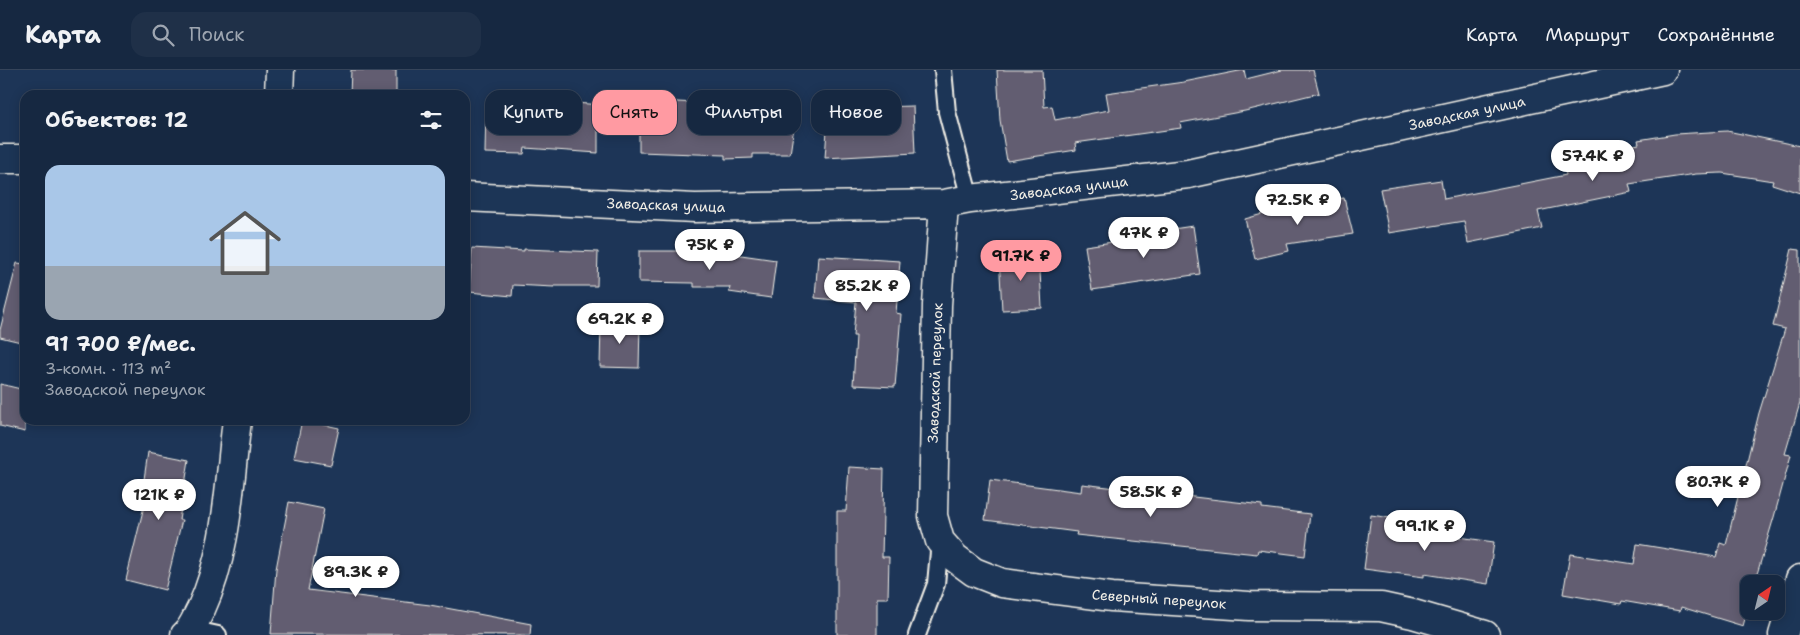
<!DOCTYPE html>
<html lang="ru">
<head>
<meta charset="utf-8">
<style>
  :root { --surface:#162841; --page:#1f3048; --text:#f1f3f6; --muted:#9ea6b1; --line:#35445a; --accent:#ff9aa2 }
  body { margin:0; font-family:"Shantell Sans",sans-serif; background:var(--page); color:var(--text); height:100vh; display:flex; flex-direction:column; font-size:19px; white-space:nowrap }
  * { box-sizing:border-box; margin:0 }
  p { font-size:16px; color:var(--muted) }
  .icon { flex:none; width:28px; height:28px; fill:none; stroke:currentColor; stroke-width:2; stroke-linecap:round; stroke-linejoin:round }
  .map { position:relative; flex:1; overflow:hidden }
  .panel { position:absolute; left:20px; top:20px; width:450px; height:335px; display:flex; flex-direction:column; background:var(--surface); border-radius:15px; box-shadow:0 2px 12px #0003,0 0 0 1px var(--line) }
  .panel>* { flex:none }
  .hud { position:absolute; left:485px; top:20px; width:475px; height:45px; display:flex; gap:10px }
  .needle { width:32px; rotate:35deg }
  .controls { position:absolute; left:1740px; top:505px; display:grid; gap:10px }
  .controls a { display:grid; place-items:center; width:45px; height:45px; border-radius:10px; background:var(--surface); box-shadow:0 2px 12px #0003,0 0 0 1px var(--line); font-size:25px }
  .price { position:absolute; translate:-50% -42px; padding:0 11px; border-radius:18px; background:#fff; color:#222; font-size:16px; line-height:32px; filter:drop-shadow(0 1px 2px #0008) }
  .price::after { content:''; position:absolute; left:50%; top:30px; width:15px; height:11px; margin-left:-8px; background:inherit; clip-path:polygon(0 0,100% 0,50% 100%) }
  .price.on { background:var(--accent); color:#111 }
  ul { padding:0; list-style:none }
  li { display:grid; align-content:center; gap:10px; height:265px; padding:0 25px }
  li+li { border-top:1px solid var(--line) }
  li span { display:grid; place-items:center; height:155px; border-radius:15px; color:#555 }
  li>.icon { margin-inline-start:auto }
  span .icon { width:90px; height:90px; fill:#fffc; stroke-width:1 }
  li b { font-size:21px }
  h2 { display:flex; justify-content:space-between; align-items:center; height:60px; padding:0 25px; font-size:21px }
  .chip { padding:0 18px; border-radius:15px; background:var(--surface); box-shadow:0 2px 12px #0003,0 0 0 1px var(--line); font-size:18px; line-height:45px }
  .chip.on { background:var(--accent); color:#111 }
  header { display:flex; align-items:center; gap:30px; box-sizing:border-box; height:70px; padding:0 25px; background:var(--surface); border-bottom:1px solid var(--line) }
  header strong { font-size:24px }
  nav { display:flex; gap:28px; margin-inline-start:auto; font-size:18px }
  .search { width:350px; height:45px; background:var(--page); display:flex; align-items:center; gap:12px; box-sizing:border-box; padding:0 18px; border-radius:15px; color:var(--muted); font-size:19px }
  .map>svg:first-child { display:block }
</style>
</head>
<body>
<header>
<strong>Карта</strong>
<div class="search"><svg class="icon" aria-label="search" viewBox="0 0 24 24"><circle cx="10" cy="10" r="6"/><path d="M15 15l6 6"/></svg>Поиск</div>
<nav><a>Карта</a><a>Маршрут</a><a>Сохранённые</a></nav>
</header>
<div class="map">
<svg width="1800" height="565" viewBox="0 0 1800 565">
  <rect width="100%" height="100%" fill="#1d3557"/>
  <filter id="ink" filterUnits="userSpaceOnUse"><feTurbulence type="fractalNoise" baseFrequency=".02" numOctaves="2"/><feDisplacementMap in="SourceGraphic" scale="10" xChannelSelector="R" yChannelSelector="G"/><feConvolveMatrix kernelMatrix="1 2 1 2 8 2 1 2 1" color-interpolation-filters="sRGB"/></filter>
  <g filter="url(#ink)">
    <path fill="#625d71" stroke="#f4f1e8" d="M351,0H396V25H350Z
      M997,0H1042L1044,37L1052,36L1055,50L1109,40L1106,23L1184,12L1244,0L1246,9L1282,0H1313L1319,23L1245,41L1180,53L1181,58L1075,73L1076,80L1007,91L1000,50Z
      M540,31L621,36V31H659L715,34V40L750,39V43H796L790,84H753V88L725,89V85L639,82V58H598V83L525,78L524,84L485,83L486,36L540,37Z
      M913,36L915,83L825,88L828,46L878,43V37Z
      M1727,61L1800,76V123L1772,114L1773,111L1722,103L1696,104L1629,114L1631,122L1538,141L1542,158L1468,173L1464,151L1389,163L1380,119L1441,110L1444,129L1566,105L1563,89L1639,74L1638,70L1675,64Z
      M1344,128L1353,164L1287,174L1289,181L1255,189L1245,149L1294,135Z
      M1193,156L1200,204L1092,220L1085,176L1154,166L1153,162Z
      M472,178L524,181V179L598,182L597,216H554V217L513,215L512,226L469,222Z
      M1792,179L1800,180V333L1785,384L1791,385L1774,447L1754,514H1749V534L1743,556L1681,537L1680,541L1622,531L1621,534L1563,524L1570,484L1634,494L1637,474L1716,487L1720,473L1726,475L1759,343L1785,259L1773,256Z
      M639,181H682V184H734L776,190L771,228L729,222L730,217H694V213L639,212Z
      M1039,183L1042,238L1002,240L999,186Z
      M818,186L900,191L896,243L901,244L895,317L853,315L856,266H853L856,232L815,228Z
      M17,193L25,194V273L0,267V260Z
      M601,253H640L639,298L600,297Z
      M0,314L25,320V362L0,356Z
      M302,350L339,358L331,395L294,388Z
      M148,382L189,390L179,450H182L165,520L126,510L147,424L142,423Z
      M849,397L884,399L882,487H889L888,528H877V565H837V441H846Z
      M990,410L1081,422L1082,414L1262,435V438L1310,444L1305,486L1258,480L1257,484L1076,465L1077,462L985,450Z
      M289,432L324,439L308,520L430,535L531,554L530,565L271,564L276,499Z
      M1371,445L1431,454L1430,463L1494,472L1488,514L1424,504V507L1364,499Z"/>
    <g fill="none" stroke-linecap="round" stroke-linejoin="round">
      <defs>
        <path id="lane" d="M943,0L947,42L970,129
          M191,559L218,565
          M917,565L936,514L940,471"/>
        <path id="street" d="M279,25L280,0
          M0,89H25
          M465,127L695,138L944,134L970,129L1188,104L1663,0
          M944,134L937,235L933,446L940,471L955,488L974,502L1002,513L1112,527L1249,536L1381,537L1413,544L1485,565
          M185,565C193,558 196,548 201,539C228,481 229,413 237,350
          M1783,565L1800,509"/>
      </defs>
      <use href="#lane" stroke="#f4f1e8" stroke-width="20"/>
      <use href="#street" stroke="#f4f1e8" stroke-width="31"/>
      <use href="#lane" stroke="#1d3557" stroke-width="16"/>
      <use href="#street" stroke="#1d3557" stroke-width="28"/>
    </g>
  </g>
  <g text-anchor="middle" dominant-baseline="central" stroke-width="4.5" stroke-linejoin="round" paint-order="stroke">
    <g font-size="14" fill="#f4f1e8" stroke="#1d3557">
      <text transform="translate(1467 43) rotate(-12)">Заводская улица</text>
      <text transform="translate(1069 118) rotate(-7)">Заводская улица</text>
      <text transform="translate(666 135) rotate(2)">Заводская улица</text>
      <text transform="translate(935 303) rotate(-88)">Заводской переулок</text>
      <text transform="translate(1159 529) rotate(4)">Северный переулок</text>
    </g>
  </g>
</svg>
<div class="controls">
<a><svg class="needle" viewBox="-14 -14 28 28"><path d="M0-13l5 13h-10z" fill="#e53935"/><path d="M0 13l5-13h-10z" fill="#9ea6b1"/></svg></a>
</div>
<b class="price" style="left:1593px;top:112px">57.4K ₽</b>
<b class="price" style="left:1298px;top:156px">72.5K ₽</b>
<b class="price" style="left:1144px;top:189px">47K ₽</b>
<b class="price" style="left:710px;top:201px">75K ₽</b>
<b class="price on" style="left:1021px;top:212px">91.7K ₽</b>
<b class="price" style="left:867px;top:242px">85.2K ₽</b>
<b class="price" style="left:620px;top:275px">69.2K ₽</b>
<b class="price" style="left:1718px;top:438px">80.7K ₽</b>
<b class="price" style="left:1151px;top:448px">58.5K ₽</b>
<b class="price" style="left:159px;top:451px">121K ₽</b>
<b class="price" style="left:1425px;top:482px">99.1K ₽</b>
<b class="price" style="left:356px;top:528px">89.3K ₽</b>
<div class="hud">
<a class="chip">Купить</a>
<a class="chip on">Снять</a>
<a class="chip">Фильтры</a>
<a class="chip">Новое</a>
</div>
<section class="panel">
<h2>Объектов: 12<svg class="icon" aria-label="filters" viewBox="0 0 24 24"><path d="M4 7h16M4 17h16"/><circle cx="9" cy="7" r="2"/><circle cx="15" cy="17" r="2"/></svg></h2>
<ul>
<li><span style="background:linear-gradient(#a9c7e8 65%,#9aa5b1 0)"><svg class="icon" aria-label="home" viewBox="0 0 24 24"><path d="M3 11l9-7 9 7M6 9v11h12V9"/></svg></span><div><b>91 700 ₽/мес.</b><p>3-комн. · 113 m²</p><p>Заводской переулок</p></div></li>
</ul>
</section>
</div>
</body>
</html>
